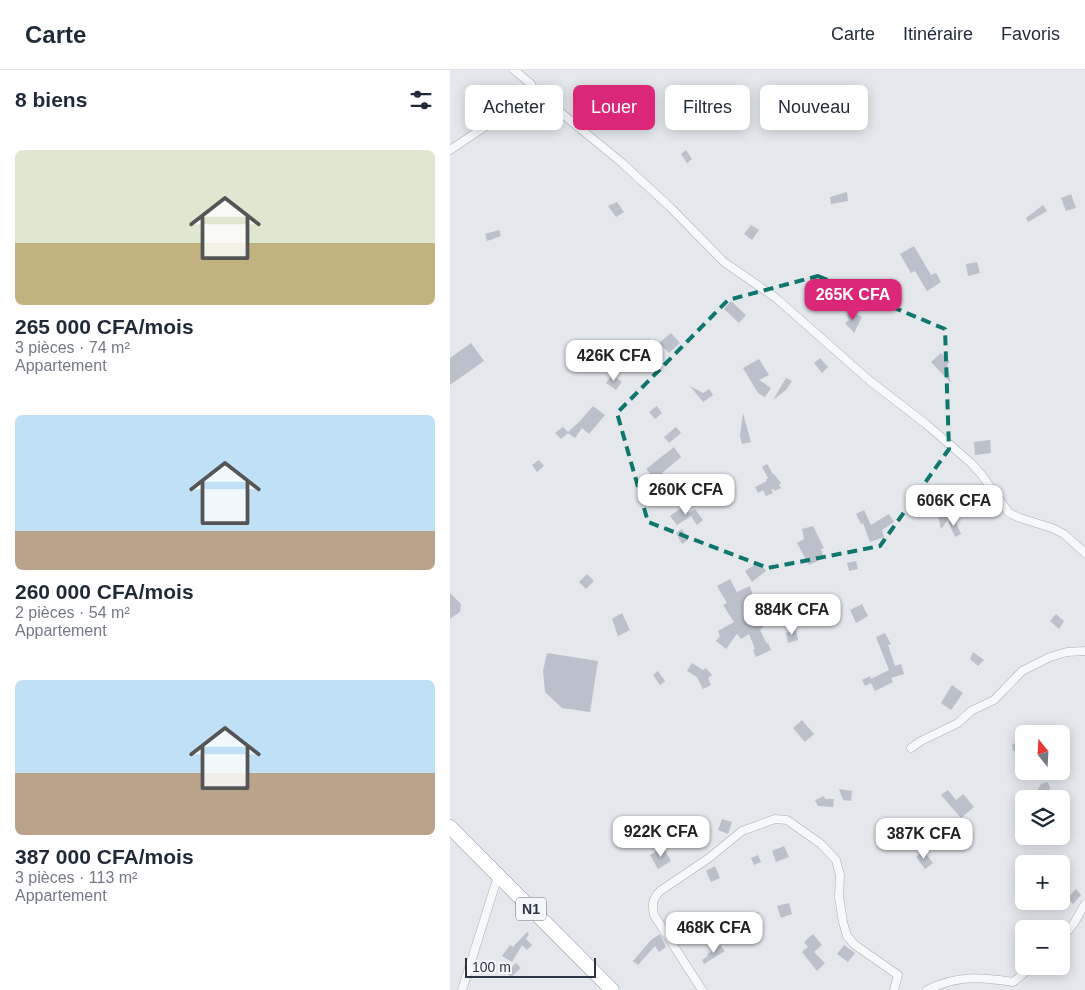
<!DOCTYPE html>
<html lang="fr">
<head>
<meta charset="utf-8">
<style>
  :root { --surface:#fff; --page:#f2f2f3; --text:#1f2937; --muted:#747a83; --line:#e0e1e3; --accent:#db2777 }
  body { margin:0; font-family:Arial,sans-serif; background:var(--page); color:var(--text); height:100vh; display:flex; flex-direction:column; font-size:19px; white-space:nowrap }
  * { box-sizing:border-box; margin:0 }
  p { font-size:16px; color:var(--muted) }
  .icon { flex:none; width:28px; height:28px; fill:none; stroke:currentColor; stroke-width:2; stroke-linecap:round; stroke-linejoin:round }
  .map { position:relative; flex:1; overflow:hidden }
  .details { display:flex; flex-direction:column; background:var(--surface); width:450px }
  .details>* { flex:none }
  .top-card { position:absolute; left:15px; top:15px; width:475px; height:45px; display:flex; gap:10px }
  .needle { width:32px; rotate:342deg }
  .controls { position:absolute; left:565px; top:655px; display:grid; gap:10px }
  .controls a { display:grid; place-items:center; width:55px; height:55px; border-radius:8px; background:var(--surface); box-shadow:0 2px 12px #0003; font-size:25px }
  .scale { position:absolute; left:15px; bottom:12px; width:131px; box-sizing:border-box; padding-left:5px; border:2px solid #2b3445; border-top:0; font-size:14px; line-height:18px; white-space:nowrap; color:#2b3445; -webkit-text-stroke:4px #f4f6f9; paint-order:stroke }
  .price { position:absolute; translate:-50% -42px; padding:0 11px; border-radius:10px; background:#fff; color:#222; font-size:16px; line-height:32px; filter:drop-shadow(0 1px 2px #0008) }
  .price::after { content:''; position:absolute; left:50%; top:30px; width:15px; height:11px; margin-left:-8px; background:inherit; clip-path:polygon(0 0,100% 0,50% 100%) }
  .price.on { background:var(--accent); color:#fff }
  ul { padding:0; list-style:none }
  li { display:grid; align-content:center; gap:10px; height:265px; padding:0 15px }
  li span { display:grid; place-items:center; height:155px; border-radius:8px; color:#555 }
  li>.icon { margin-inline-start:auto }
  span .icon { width:90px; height:90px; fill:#fffc; stroke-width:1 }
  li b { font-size:21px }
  h2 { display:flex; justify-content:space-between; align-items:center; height:60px; padding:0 15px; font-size:21px }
  .pill { padding:0 18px; border-radius:8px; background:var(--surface); box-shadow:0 2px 12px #0003; font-size:18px; line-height:45px }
  .pill.on { background:var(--accent); color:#fff }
  header { display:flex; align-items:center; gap:30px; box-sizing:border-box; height:70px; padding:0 25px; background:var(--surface); border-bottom:1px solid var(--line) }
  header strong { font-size:24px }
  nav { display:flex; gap:28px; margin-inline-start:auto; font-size:18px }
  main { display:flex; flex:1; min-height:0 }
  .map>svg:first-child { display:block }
</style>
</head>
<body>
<header>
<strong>Carte</strong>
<nav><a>Carte</a><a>Itinéraire</a><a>Favoris</a></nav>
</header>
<main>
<section class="details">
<h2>8 biens<svg class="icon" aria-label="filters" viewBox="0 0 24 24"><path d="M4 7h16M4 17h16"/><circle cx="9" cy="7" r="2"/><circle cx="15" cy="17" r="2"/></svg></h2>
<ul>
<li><span style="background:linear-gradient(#dfe7d0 60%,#c2b280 0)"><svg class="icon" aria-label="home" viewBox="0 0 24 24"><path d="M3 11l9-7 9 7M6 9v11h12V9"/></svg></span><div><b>265 000 CFA/mois</b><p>3 pièces · 74 m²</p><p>Appartement</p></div></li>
<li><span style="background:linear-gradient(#bfe0f5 75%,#b9a48a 0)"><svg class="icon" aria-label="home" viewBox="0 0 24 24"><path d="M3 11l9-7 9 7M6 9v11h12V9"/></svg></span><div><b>260 000 CFA/mois</b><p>2 pièces · 54 m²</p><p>Appartement</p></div></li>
<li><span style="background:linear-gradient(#bfe0f5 60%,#b9a48a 0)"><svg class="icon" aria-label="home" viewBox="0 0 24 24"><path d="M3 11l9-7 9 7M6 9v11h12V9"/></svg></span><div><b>387 000 CFA/mois</b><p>3 pièces · 113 m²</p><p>Appartement</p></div></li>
</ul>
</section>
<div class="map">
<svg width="635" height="920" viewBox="0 0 635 920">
  <rect width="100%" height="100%" fill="#e4e7ec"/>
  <path fill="#bbc0ca" d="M236,80L242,89L237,93L231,84Z
    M397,122L398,131L381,134L380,127Z
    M621,124L626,138L616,141L611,128Z
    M167,132L174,142L166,147L158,136Z
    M593,135L597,141L578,152L576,148Z
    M301,155L309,160L302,170L294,164Z
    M49,160L51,166L37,171L35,164Z
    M464,176L481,205L486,203L491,212L477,221L465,201L461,203L450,184Z
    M527,192L530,203L518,206L516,194Z
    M281,231L296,245L289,253L274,239Z
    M402,242L412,247L404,263L395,253L399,250L397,245Z
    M221,263L230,273L219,283L209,273Z
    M21,273L34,291L0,315V288Z
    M491,283L500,292L497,295L501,313L481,292Z
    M370,288L378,297L372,303L364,293Z
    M309,289L319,305L309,310L321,318L315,327L308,323L293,298Z
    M162,305L172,312L166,320L156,313Z
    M336,308L342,311L336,320L323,330Z
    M240,316L253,323L259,319L263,325L253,332Z
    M143,336L155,345L139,364L132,358L125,368L118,363L111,369L105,363L113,357L118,362L130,351Z
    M207,336L212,343L205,349L199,342Z
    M293,343L301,372L292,374L290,366Z
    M226,357L231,363L219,373L214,367Z
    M540,370L541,383L525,385L524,372Z
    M224,377L231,387L211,404L215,410L210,414L196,399Z
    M89,390L94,396L87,402L82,395Z
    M317,394L323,404H324L331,413L329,415L331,418L325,421L324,419L321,420L323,423L316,426L313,420L308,423L305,417L317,411L316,410L318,408L312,397Z
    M497,429L501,446L491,459L485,432Z
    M234,436L239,443L245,439L253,450L247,455L241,446L227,455L220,446Z
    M414,440L421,455L439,444L444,452L432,460L434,467L420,472L413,453L411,454L406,444Z
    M504,448L511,464L505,467L498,451Z
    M363,456L374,478L371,479L374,488L359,495L347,473L354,469L352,459Z
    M232,459L238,470L232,474L226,463Z
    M406,491L408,499L399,501L397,493Z
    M309,492L316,501L302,512L295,501Z
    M137,504L144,511L136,519L129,512Z
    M280,509L287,522L300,516L304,529L310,526L321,543L310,551L314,556L310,560L317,574L318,573L321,580L306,587L303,580L305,579L299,564L291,569L287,564L276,579L266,571L270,566L268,561L284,552L273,535L277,533L267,516Z
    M0,523L11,534L10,542L0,549Z
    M412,534L418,546L406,553L400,540Z
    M172,543L180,560L168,566L162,549Z
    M606,544L614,551L609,559L600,551Z
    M346,560L348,570L338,573L336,563Z
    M435,563L441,574L438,575L445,596L451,594L454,604L441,608L443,612L425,621L421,613L415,616L412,610L420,606L421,609L439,600L426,567Z
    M523,582L534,590L528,596L520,589Z
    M97,583L148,591L140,642L112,638L95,622L93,601Z
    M242,593L253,600L256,598L262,605L258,608L261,615L253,619L247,607L237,601Z
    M208,601L215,611L210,615L203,605Z
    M502,615L513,623L501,640L491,633Z
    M352,650L364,664L355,672L343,658Z
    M568,673L570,680L563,681L562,674Z
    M598,712L600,718L594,729H590L587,726L590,722L587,721L591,714Z
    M389,719L402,721L401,731L393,730Z
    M498,720L506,730L513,724L524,737L511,748L491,725Z
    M374,726L375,729H384L383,737L368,736L365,730Z
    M272,749L282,752L278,764L268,760Z
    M250,756L257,770L243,777L236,763Z
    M334,776L339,787L326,792L322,781Z
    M213,777L221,791L208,799L200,785Z
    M474,781L483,793L475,799L466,787Z
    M308,785L311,792L304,795L301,788Z
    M265,796L270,808L261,812L256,801Z
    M626,819L631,825L623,834L617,828Z
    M339,833L342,844L331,848L327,836Z
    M308,842L311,850L289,859L285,850Z
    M77,862L79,864L76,869L82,875L77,880L72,875L62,892L52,886L60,875L63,877Z
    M210,864L216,877L209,882L205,876L188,895L183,891L201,870Z
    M363,864L372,875L364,882L375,893L367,901L352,882L358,877L354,872Z
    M270,875L275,881L254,894L252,890L258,886L257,884L263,881Z
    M394,875L405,883L398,892L387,884Z
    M66,893L71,898L61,907L56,902Z"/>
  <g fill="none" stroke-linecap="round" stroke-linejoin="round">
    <defs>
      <path id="street" d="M64,0L81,14L84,27
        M0,80L72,32L84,27L104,37L171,92L220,137L274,192L326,228L420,311L476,354L521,393L531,404L559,443L570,448L602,458L614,464L635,483
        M461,678L471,671L508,653L521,641L544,630L572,601L600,587L617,582L635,581
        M611,870L624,853L635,834
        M12,920L48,806
        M252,920L204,845C202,835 202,829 210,821L259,788L292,761L325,749L337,750L371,774L386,790L390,805L389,827L393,852L397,866L405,875L448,905L444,920
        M477,920C508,905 529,907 563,912L583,896"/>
      <path id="highway" d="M0,757L162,920"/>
    </defs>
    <use href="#street" stroke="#a9aeb7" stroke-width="9"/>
    <use href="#highway" stroke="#8b94a3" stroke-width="15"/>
    <use href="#street" stroke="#f7f8fa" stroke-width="8"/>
    <use href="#highway" stroke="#fff" stroke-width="14"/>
  </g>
  <path fill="none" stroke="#0f766e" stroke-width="4" stroke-dasharray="10 6" stroke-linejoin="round" d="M368,206L495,259L499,379L430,476L318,498L198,452L167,343L278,230Z"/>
  <g text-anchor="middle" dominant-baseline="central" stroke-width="5" stroke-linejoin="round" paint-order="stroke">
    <rect fill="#f4f6f9" stroke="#676e7b" stroke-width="1" x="66" y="827.5" width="30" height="23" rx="4"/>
    <g font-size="14" font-weight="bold" fill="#2b3445">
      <text x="81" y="839">N1</text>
    </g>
  </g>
</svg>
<div class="controls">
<a><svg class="needle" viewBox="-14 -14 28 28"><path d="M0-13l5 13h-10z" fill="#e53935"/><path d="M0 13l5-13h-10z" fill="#747a83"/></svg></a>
<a><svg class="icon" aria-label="layers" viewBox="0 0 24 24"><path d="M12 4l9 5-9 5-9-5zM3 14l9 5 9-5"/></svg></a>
<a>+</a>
<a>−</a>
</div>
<div class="scale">100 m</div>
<b class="price on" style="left:403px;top:251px">265K CFA</b>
<b class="price" style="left:164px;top:312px">426K CFA</b>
<b class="price" style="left:236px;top:446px">260K CFA</b>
<b class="price" style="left:504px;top:457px">606K CFA</b>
<b class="price" style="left:342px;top:566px">884K CFA</b>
<b class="price" style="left:211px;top:788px">922K CFA</b>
<b class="price" style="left:474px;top:790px">387K CFA</b>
<b class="price" style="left:264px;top:884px">468K CFA</b>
<div class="top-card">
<a class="pill">Acheter</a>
<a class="pill on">Louer</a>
<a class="pill">Filtres</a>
<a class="pill">Nouveau</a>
</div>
</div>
</main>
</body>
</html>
